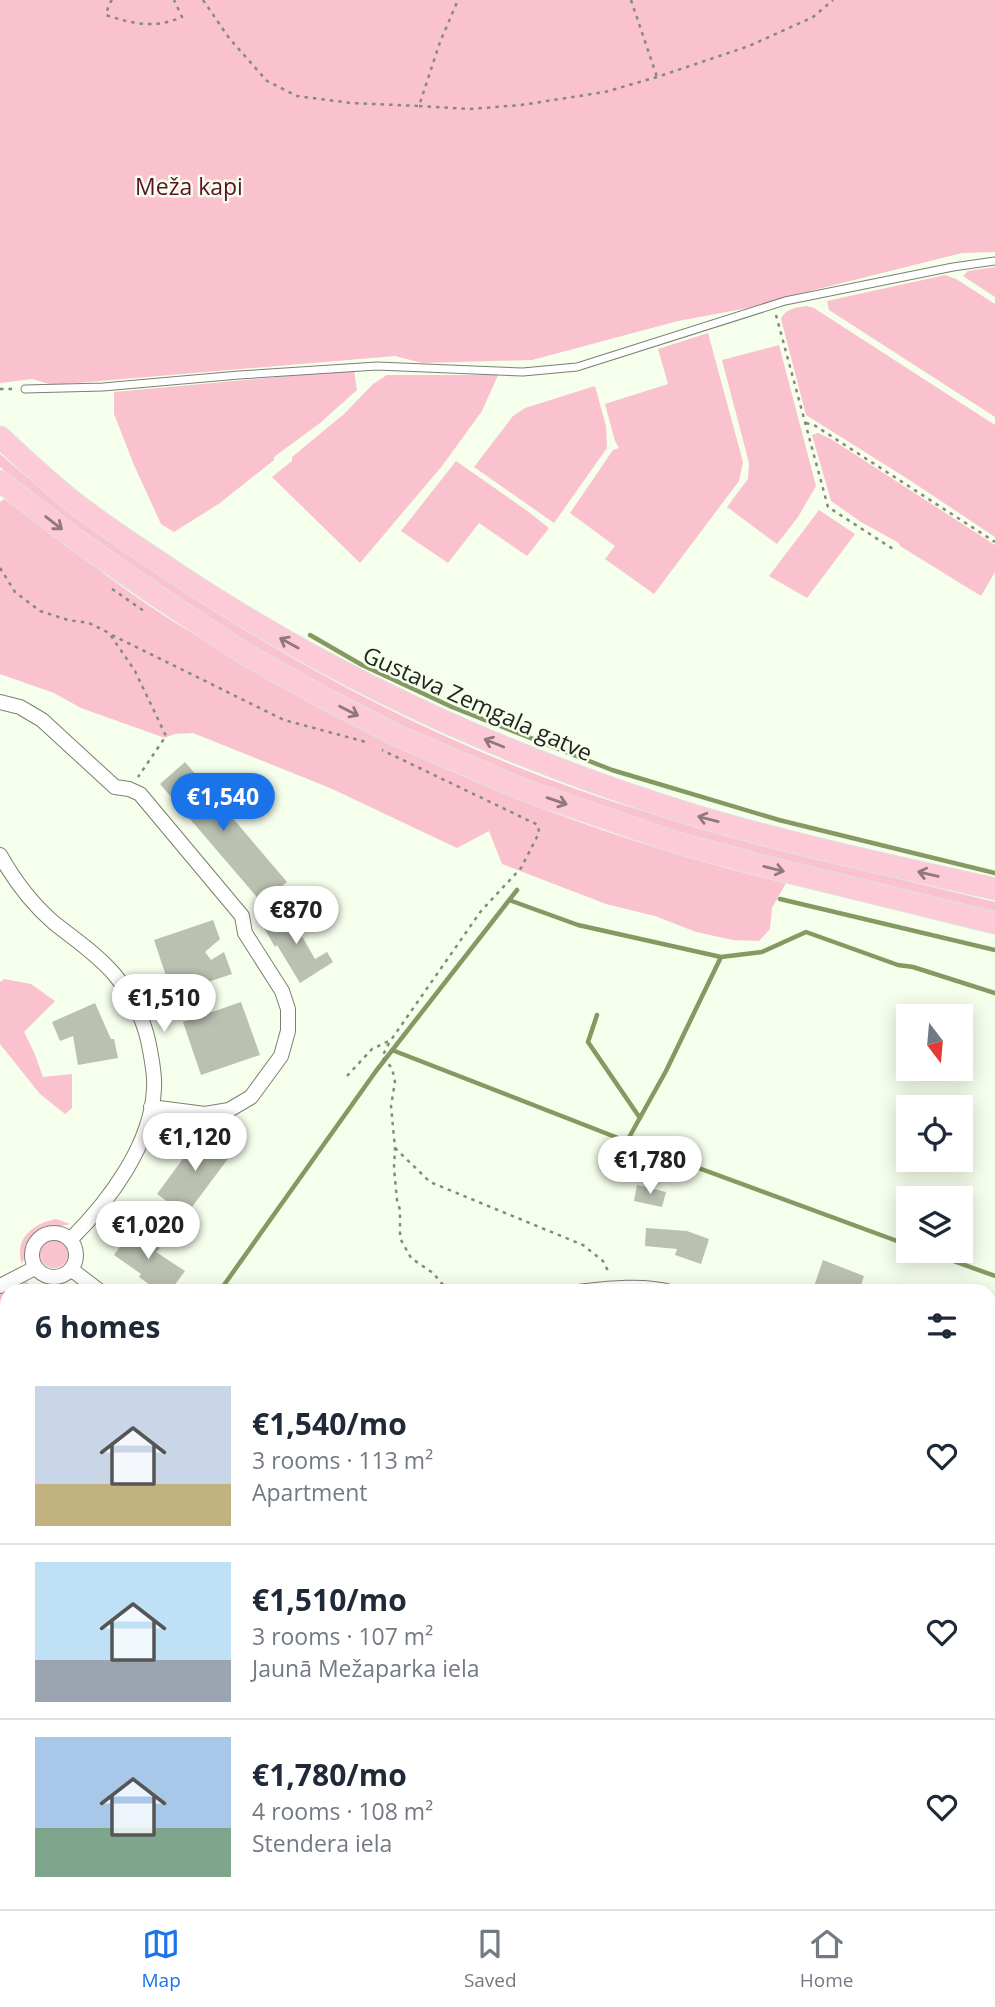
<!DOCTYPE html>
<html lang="en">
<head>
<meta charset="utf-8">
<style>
  :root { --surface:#fff; --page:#f6f6f7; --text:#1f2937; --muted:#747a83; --line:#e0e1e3; --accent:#1a73e8 }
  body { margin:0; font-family:"Open Sans",sans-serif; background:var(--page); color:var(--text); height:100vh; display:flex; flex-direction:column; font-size:26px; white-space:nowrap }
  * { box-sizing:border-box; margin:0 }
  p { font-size:23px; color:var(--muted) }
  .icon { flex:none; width:38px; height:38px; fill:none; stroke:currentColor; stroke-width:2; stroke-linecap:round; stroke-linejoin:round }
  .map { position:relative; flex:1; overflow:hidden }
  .side { position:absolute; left:0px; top:1284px; width:996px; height:625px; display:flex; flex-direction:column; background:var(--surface); border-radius:21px 21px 0 0; box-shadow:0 4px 18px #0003 }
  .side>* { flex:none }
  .needle { width:46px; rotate:164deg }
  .controls { position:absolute; left:896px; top:1004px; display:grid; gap:14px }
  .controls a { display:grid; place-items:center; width:77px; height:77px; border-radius:0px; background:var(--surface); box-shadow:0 4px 18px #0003; font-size:35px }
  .price { position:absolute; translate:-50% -60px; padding:0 16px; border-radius:24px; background:#fff; color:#222; font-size:23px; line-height:46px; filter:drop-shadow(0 2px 4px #0008) }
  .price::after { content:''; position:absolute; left:50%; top:42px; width:21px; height:16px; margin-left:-10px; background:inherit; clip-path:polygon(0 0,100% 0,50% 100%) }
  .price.on { background:var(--accent); color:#fff }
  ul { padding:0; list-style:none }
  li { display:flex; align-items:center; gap:21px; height:175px; padding:0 35px }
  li+li { border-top:2px solid var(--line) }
  li span { display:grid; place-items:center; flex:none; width:196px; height:140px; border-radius:0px; color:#555 }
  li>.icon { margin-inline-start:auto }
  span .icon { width:84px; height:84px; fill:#fffc; stroke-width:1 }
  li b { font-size:30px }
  h2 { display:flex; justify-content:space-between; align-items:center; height:84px; padding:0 35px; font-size:30px }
  .dock { display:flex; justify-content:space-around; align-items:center; height:98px; border-top:2px solid var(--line); background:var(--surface); font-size:19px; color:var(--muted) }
  .dock a { display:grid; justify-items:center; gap:4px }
  .dock .on { color:var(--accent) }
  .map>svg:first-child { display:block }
</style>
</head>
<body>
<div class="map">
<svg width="995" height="1909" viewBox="0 0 995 1909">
  <rect width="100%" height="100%" fill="#f6feec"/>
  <path fill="#fac2ce" d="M0,0H995V252L962,253L786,297L753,307L678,321L532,360L422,363L395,356L53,385L32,379L0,383Z
    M995,267V297L963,276L968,271Z
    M945,275L956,279L995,304V417L829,310L827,301Z
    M806,306L814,308L995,425V537L911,481L806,415L781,319C786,308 796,308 806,306Z
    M708,333L743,462L739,481L654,594L605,559L615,546L570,513L613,450L619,448L615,441L605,404L668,384L658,349Z
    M779,345L816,486L798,517L777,544L727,507L748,479L749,463L722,360Z
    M354,370L357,390L320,423L274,457V460L220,503L174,532L161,524L134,465L114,414V392Z
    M387,375H498L482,411L442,466L360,563L272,477L292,461V457L344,414L373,384Z
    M595,386L606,426L607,448L554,523L474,467L513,416L525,408Z
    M818,433L831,439L995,545V572L981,596L900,546L899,543L861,522L831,501L812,435Z
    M0,454C31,482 67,507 100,532C256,649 444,749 630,807C750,844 873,873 995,902V913C872,882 746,856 625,817C574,800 525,779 475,758C450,747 424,737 399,725C255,657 122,568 0,467Z
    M456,461L526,510L549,528L527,556L479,523L448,563L401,531Z
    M4,499C38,522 69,548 102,572C131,594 162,615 194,634C375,749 577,834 786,883L772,908L770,929L759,941L733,940L696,932L655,916L606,904L502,864L489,831L457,848L330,788L193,733L174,734L165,738L81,708L54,693L0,674V502Z
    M819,510L855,534L807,598L769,576Z
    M4,979L31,984L55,1001L24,1032L34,1052L43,1077L72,1074V1108L65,1114L40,1094L0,1044V982Z
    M56,1219L70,1224C56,1228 37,1225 29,1242C26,1249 25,1257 22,1264C13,1239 34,1223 56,1219Z
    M40 1254a14 14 0 1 1 28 0a14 14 0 1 1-28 0Z
    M26,1281L31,1286L41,1291L7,1292V1495L0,1498V1293Z"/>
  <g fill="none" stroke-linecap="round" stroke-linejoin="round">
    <path stroke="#849a62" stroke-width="4.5" d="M310,635L362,665L452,707L612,770L779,820L995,873
      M780,899L995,950
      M509,900L578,925L721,957L762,952L806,932L898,965L913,967L995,993
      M597,1015L588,1042L640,1118
      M392,1050L636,1145L908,1245
      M627,1141L666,1071L721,957
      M926,1251L995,1276
      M219,1292L376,1071L517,890
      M0,1530L7,1527"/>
  </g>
  <path fill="#bac1b0" d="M185,762L287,882L262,903L160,784Z
    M299,907L307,920L296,926L315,959L327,952L333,962L300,983L277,945L275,947L264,928Z
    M213,920L220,939L205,952L211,960L224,952L232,974L172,994L154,940Z
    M241,1002L260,1055L201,1075L183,1022Z
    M95,1003L111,1039H114L118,1058L78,1065L73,1036L60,1041L52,1022Z
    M204,1130L233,1152L186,1215L157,1194Z
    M637,1185L666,1192L662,1207L634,1201Z
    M131,1227L160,1248L156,1252L185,1271L174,1286L173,1284L167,1292H160L139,1277L141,1274L114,1255L121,1245L119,1244Z
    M646,1228L687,1231L709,1239L701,1264L675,1255L677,1249L645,1246Z
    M823,1260L864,1276L859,1292H812Z"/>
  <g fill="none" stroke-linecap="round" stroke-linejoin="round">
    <defs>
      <path id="lane" d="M25,389L103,387L239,375L377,366L523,372L577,367L785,301L953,267L995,261
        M146,1902L148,1909"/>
      <path id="street" d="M0,702L20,707L42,720L115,787L129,789L140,794L242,916L245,933L282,991L288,1009V1031L281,1056L251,1097L229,1110L205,1114L151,1107
        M0,855C14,880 31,903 53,922C74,939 97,954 114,974C134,997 145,1021 150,1050C152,1062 155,1075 154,1088C152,1144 109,1201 71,1239
        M32 1255a22 22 0 1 1 44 0a22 22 0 1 1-44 0Z
        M72,1270L101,1292
        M0,1286L35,1268
        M576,1292C604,1289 642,1284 670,1292
        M989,1440L995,1448
        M989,1562L995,1549
        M0,1795L7,1793
        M426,1902L427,1909
        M787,1909L791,1902"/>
      <path id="primary" d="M0,437C23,458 46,480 71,500C102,525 137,547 171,570C331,677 508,758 693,815C792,845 894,866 995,889
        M0,481L75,539L154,594L245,654L324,698L398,736L524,790L674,842L763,866L995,923"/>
    </defs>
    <use href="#lane" stroke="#7a8171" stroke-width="9"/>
    <use href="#street" stroke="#7a8171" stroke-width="16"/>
    <use href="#primary" stroke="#e0e1e0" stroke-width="23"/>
    <path stroke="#858a7e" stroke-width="2.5" stroke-dasharray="3.5 5" stroke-linecap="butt" d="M112,0L109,4L106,15C133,24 155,29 182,17L174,0
      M203,0L229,38L267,81L297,96L351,103L419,106L440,42L458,0
      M631,0L657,77
      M419,106L470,109L521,105L605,92L657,77L749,46L813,17L833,0
      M776,315L828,507L893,549
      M0,389H15
      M806,423L814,425L995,542
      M0,568L15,592L40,611L68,620L89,623L109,633L135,671L166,736L138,777
      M112,589L144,611
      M112,635L284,720L366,742
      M389,1043L382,1057L392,1068L395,1082L391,1106L395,1148L394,1168L397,1200L400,1210V1238L411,1258L433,1273L449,1292
      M347,1076L372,1049L391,1040L481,911L521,868L539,833L538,825L382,750
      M395,1148L430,1182L583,1245L603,1261L609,1273
      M989,1536L995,1523
      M989,1586L993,1577"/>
    <use href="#lane" stroke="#fff" stroke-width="7"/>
    <use href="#street" stroke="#fff" stroke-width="14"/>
    <use href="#primary" stroke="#fccbd7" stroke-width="21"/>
  </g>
  <defs><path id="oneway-shaft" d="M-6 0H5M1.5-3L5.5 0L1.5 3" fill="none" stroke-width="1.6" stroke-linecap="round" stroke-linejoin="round" transform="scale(1.75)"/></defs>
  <g stroke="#90787b">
    <use href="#oneway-shaft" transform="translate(54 523) rotate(38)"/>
    <use href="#oneway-shaft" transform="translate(289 643) rotate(-151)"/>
    <use href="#oneway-shaft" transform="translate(349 711) rotate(27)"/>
    <use href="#oneway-shaft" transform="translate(494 743) rotate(-158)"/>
    <use href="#oneway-shaft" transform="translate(557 801) rotate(19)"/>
    <use href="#oneway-shaft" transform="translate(708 819) rotate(-165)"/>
    <use href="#oneway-shaft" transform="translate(774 869) rotate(14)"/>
    <use href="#oneway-shaft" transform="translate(928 874) rotate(-167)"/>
  </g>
  <g text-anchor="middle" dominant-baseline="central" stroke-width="5" stroke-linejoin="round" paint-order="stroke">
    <g font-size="23" fill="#5d102c" stroke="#f6feec">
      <text x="189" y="186">Meža kapi</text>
    </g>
    <g font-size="23" fill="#23261f" stroke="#f6feec">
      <text transform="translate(478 703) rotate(24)">Gustava Zemgala gatve</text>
    </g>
  </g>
</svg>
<div class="controls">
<a><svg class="needle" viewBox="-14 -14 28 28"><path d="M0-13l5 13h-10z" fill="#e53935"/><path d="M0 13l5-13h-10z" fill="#747a83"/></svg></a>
<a><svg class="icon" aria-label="locate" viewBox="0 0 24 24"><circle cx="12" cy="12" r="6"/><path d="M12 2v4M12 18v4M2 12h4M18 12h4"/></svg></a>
<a><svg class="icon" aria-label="layers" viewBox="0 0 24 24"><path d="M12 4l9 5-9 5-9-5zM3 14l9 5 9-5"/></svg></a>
</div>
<b class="price on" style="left:223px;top:833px">€1,540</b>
<b class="price" style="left:296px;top:946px">€870</b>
<b class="price" style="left:164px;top:1034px">€1,510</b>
<b class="price" style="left:195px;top:1173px">€1,120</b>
<b class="price" style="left:650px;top:1196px">€1,780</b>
<b class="price" style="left:148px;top:1261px">€1,020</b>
<section class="side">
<h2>6 homes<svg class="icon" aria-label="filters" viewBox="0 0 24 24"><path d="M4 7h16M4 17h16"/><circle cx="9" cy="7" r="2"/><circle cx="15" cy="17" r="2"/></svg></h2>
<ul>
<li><span style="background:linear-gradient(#c9d6e8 70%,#c2b280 0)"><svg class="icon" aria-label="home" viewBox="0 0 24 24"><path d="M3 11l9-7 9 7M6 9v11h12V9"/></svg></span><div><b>€1,540/mo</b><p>3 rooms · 113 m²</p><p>Apartment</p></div><svg class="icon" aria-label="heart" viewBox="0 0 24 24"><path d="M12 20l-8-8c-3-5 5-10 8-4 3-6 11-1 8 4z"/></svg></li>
<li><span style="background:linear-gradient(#bfe0f5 70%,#9aa5b1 0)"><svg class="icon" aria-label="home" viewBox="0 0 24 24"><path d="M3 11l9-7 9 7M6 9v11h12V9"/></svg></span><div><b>€1,510/mo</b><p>3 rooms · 107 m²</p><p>Jaunā Mežaparka iela</p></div><svg class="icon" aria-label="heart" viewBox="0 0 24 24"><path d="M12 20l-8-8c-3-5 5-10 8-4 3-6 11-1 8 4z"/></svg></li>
<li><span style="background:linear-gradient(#a9c7e8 65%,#7fa58c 0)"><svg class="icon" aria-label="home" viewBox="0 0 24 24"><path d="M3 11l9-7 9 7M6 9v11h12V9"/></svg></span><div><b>€1,780/mo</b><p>4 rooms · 108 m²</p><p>Stendera iela</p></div><svg class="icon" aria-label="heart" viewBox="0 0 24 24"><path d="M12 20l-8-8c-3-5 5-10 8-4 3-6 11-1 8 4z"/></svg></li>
</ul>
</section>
</div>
<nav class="dock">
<a class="on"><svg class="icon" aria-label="map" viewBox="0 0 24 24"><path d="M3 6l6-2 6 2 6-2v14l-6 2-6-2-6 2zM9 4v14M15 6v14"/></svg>Map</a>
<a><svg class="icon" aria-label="saved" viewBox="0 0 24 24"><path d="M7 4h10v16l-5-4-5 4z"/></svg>Saved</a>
<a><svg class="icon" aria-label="home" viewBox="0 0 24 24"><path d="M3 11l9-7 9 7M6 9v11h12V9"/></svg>Home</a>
</nav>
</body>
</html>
